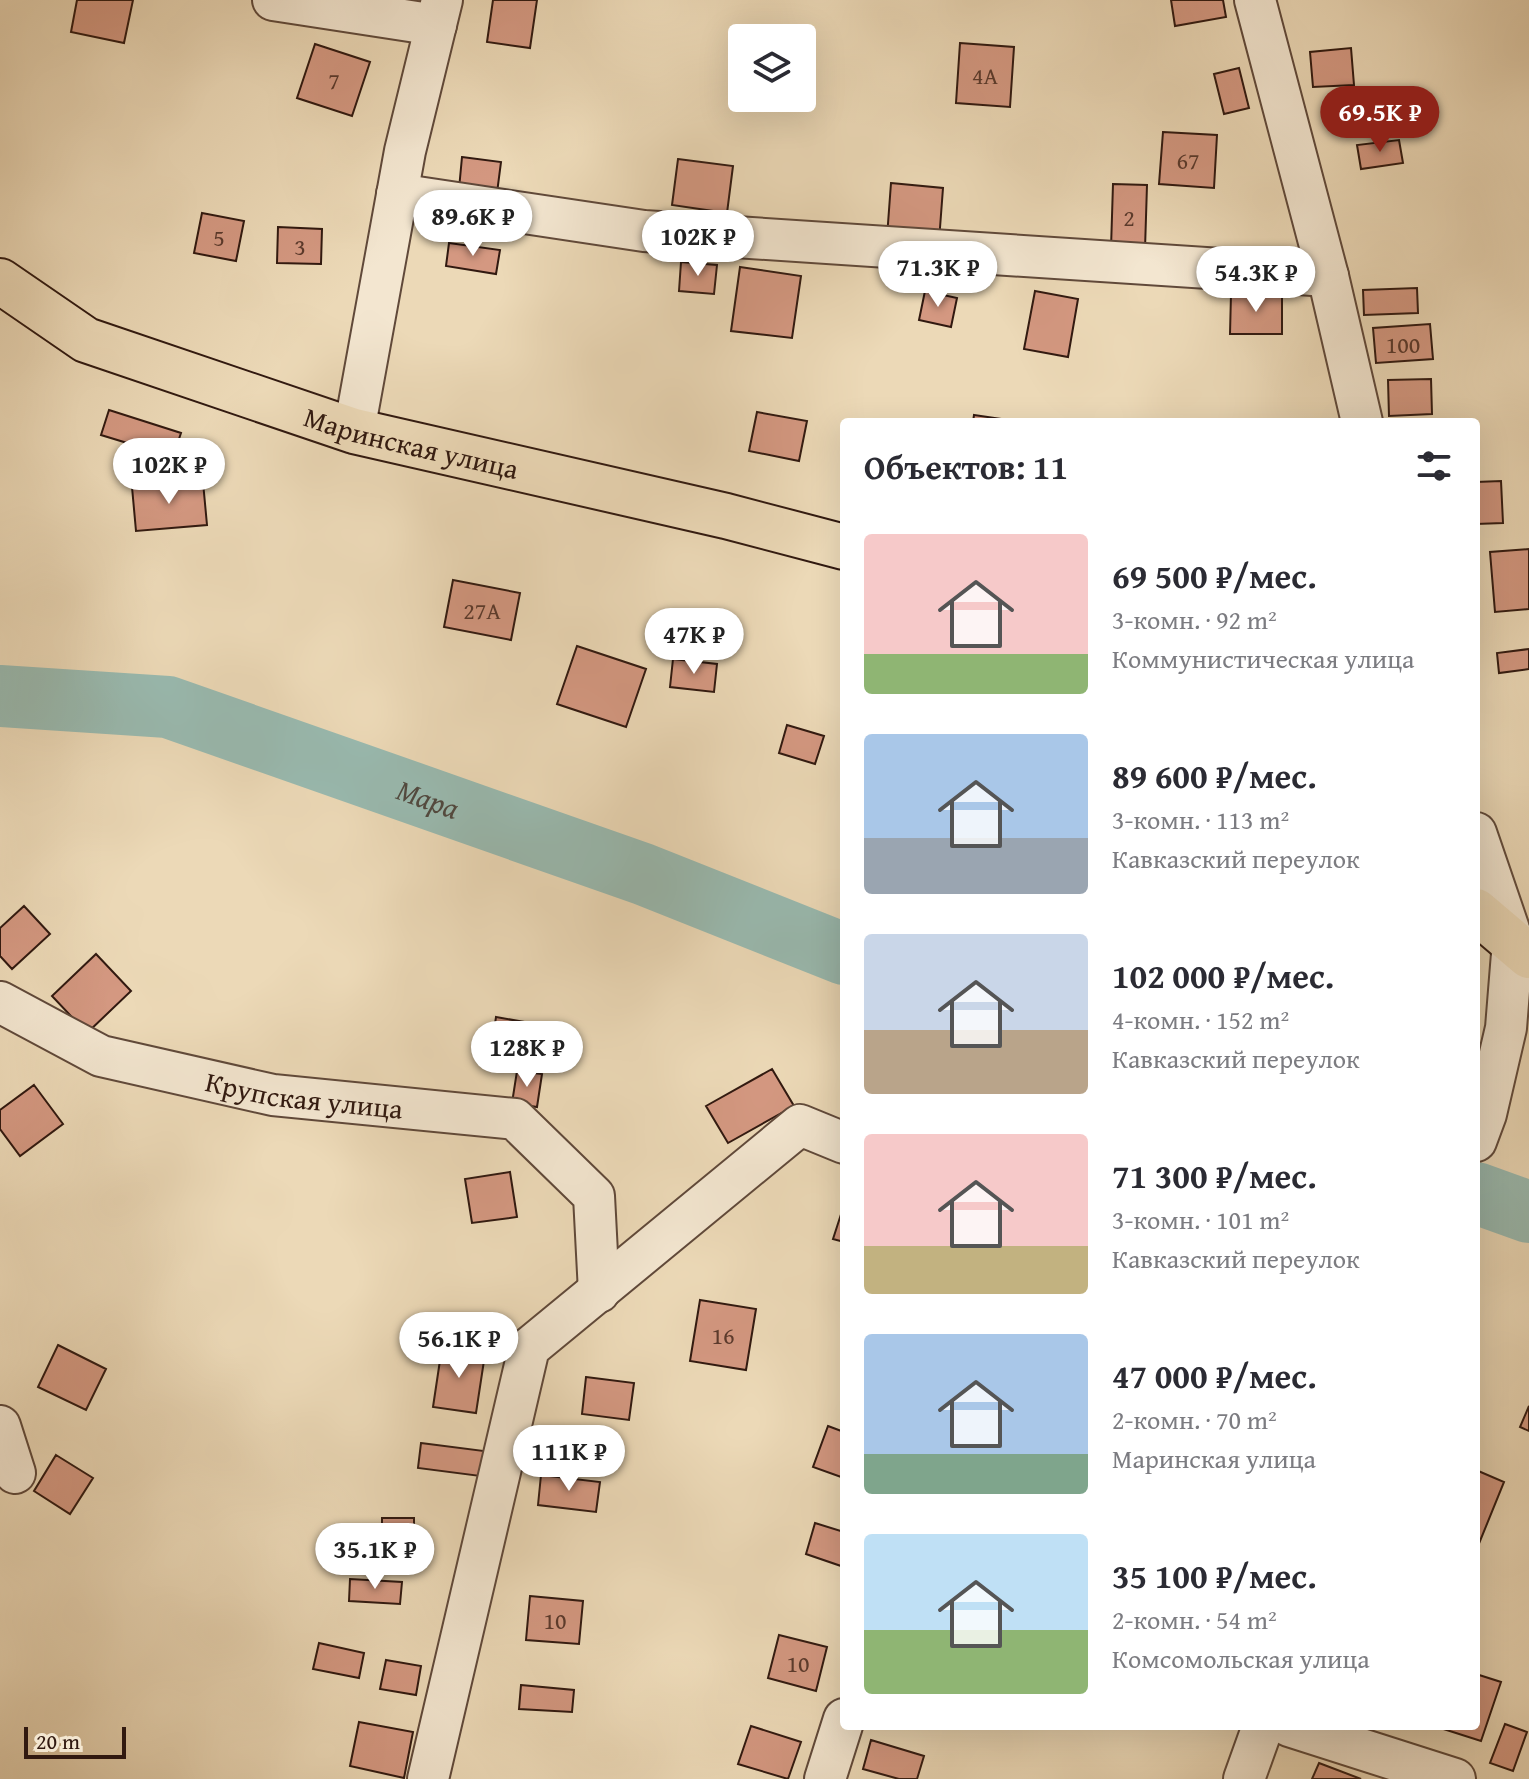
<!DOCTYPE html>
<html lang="ru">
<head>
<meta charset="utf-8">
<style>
  :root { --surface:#fff; --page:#f7f7f7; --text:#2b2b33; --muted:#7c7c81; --accent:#8f2418 }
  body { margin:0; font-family:"Gentium Book Plus",serif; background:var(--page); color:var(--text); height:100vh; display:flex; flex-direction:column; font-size:30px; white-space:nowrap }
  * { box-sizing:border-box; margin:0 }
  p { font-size:26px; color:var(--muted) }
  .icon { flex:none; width:44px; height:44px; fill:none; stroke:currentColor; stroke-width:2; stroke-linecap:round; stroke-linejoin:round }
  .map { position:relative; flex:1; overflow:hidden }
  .panel { position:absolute; left:840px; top:418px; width:640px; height:1312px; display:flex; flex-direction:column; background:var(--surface); border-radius:8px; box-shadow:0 8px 32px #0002 }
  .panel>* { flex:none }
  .buttons { position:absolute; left:728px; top:24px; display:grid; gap:16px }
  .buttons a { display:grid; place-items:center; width:88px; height:88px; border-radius:8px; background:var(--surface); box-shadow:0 8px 32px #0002; font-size:40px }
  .scale { position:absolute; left:24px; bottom:20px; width:102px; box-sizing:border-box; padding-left:8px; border:4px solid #311910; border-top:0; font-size:22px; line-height:28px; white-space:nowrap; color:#311910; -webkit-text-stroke:6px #f3e6d0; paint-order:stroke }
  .price { position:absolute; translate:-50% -68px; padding:0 18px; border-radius:28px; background:#fff; color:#222; font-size:26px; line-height:52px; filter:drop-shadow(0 2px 4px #0008) }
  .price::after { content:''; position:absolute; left:50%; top:48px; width:24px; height:18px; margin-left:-12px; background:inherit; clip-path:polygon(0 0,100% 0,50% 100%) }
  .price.on { background:var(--accent); color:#fff }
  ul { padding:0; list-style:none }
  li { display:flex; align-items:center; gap:24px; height:200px; padding:0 24px }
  li span { display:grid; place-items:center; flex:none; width:224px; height:160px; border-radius:8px; color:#555 }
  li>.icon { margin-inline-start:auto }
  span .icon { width:96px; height:96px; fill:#fffc; stroke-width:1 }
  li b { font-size:34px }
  h2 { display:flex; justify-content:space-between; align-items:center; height:96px; padding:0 24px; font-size:34px }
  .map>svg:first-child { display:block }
</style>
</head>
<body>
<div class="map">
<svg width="1529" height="1779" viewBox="0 0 1529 1779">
  <rect width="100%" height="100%" fill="#ecd9b7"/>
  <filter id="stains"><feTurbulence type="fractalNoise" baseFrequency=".0025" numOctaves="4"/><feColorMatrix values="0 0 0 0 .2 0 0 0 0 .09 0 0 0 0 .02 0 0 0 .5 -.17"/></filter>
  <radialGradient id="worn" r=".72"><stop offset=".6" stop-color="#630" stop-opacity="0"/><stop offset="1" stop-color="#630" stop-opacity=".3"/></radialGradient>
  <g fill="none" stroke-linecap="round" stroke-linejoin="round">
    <g stroke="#99bab0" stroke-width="62">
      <path id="s1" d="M0,696L168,707L643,874L844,954"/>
      <path d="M1476,1193L1529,1212"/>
    </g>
  </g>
  <path fill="#d49881" stroke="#311910" stroke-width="2" d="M77,0H133L124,43L71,32Z
    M493,0H537L530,48L487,42Z
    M1171,0H1223L1226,17L1175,26Z
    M960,43L1014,47L1010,107L956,103Z
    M315,44L370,62L352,116L297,98Z
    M1351,48L1354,85L1313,87L1310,52Z
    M1239,68L1249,108L1224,114L1214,74Z
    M1163,132L1217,135L1214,188L1159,184Z
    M1399,140L1403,163L1361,169L1357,145Z
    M462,157L501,162L497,193L459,189Z
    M678,159L733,166L727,213L672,205Z
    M891,183L943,188L939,241L887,237Z
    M1113,184L1147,185L1145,249L1111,248Z
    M202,213L244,221L236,261L194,253Z
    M278,227L322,229L321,264L277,263Z
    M449,243L500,250L496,274L446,266Z
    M681,262L717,265L714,294L679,291Z
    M740,267L801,276L792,338L731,331Z
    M1417,288L1418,313L1364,315L1363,290Z
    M925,291L957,298L951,327L919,320Z
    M1035,291L1078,299L1068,357L1024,349Z
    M1231,294H1282V334H1230Z
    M1430,324L1433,359L1376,363L1373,328Z
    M1431,379L1432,414L1389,416L1388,380Z
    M109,410L181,433L173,457L101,435Z
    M757,412L807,421L799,461L749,451Z
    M974,415L1015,421L973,422Z
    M1501,481L1503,523L1476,524V482Z
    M203,482L207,525L136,531L132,487Z
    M1529,549V609L1495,612L1490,552Z
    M453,580L520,593L511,640L444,627Z
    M577,646L646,669L626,727L557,704Z
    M1529,649V669L1499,673L1497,653Z
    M673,659L717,664L714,692L670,687Z
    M787,725L824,736L815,764L779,753Z
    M24,906L50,934L12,969L0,956V928Z
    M96,954L131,991L87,1033L52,996Z
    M496,1017L564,1029L561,1048L493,1037Z
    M772,1069L794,1106L728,1143L706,1106Z
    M517,1071L542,1074L537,1107L512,1103Z
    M34,1085L63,1124L20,1156L0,1129V1110Z
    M510,1172L517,1217L472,1223L465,1179Z
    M844,1205V1242L833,1239Z
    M700,1300L756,1309L746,1370L690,1361Z
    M58,1345L106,1369L86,1410L38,1387Z
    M442,1347L485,1354L476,1413L433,1407Z
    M586,1377L634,1383L629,1420L582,1414Z
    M1529,1406V1431L1520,1427Z
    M828,1426L844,1432V1478L813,1467Z
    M421,1443L484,1451L480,1476L418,1468Z
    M56,1455L93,1478L70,1514L34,1491Z
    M1476,1470L1504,1482L1478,1546H1476Z
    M541,1475L600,1482L596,1512L538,1505Z
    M382,1518H414V1549H382Z
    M815,1523L844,1532V1567L806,1554Z
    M350,1579L402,1582L400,1604L349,1601Z
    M530,1596L583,1601L579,1644L526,1640Z
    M779,1635L827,1647L816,1691L768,1678Z
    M319,1643L364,1653L359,1678L313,1669Z
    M386,1660L421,1666L416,1695L380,1689Z
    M1476,1674L1501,1682L1481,1741L1434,1726H1476Z
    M521,1685L574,1690L572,1712L519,1709Z
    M359,1722L413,1732L404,1778L350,1766Z
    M1505,1724L1527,1732L1513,1771L1490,1763Z
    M751,1726L801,1742L788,1779L738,1764Z
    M871,1740L924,1756L917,1779H899L863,1769Z
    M1319,1763L1361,1779H1312Z"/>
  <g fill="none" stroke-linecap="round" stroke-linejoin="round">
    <defs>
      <g id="minor">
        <path d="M273,0L436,25"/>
        <path d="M1255,0L1328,276L1362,422"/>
        <path d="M397,194L644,231L1328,276"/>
        <path d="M354,431L405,151L442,0"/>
        <path d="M1476,833L1513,941L1506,1028L1486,1114L1476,1141"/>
        <path id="s2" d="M0,1002L101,1056L273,1095L515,1119L594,1196L599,1292"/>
        <path d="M0,1426L15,1473"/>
        <path d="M1289,1726L1455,1779"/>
        <path d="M428,1779L529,1348L800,1125L844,1143"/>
        <path d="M825,1779L844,1719"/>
        <path d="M1244,1779L1263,1726"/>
      </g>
      <g id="major">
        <path id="s3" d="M0,281L86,340L354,431L726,516L844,547"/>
        <path d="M1476,911L1529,956"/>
      </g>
    </defs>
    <use href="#minor" stroke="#60493a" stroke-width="44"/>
    <use href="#major" stroke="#311910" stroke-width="48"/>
    <use href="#minor" stroke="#f3e6d0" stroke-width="40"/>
    <use href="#major" stroke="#ecd9b7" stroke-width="44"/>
  </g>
  <g text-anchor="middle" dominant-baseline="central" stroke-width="6" stroke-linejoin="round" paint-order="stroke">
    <g font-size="24" fill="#5a392c">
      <text x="985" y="75">4А</text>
      <text x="334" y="80">7</text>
      <text x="1188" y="160">67</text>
      <text x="1129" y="217">2</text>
      <text x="219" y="237">5</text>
      <text x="300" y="246">3</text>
      <text x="1403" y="344">100</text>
      <text x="482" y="610">27А</text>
      <text x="723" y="1335">16</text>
      <text x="555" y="1620">10</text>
      <text x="798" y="1663">10</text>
    </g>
    <g font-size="28" fill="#311910" stroke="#f3e6d0">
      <text stroke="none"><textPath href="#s3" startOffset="446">Маринская улица</textPath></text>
      <text stroke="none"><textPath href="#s2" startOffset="322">Крупская улица</textPath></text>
    </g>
    <g font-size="30" font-style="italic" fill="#504940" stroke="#f3e6d0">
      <text stroke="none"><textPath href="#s1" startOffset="444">Мара</textPath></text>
    </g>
  </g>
  <rect width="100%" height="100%" filter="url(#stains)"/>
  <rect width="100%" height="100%" fill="url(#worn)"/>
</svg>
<div class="buttons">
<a><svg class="icon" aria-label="layers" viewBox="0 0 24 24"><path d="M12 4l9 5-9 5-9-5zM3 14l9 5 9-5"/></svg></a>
</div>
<div class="scale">20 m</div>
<b class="price on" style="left:1380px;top:154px">69.5K ₽</b>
<b class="price" style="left:473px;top:258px">89.6K ₽</b>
<b class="price" style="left:698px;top:278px">102K ₽</b>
<b class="price" style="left:938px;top:309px">71.3K ₽</b>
<b class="price" style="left:1256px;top:314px">54.3K ₽</b>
<b class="price" style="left:169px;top:506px">102K ₽</b>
<b class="price" style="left:694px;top:676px">47K ₽</b>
<b class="price" style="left:527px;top:1089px">128K ₽</b>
<b class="price" style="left:459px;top:1380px">56.1K ₽</b>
<b class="price" style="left:569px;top:1493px">111K ₽</b>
<b class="price" style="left:375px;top:1591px">35.1K ₽</b>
<section class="panel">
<h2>Объектов: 11<svg class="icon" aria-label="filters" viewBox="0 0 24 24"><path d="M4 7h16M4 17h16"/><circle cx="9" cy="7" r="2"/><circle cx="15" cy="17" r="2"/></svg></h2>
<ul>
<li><span style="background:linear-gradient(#f6c9c9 75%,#8fb573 0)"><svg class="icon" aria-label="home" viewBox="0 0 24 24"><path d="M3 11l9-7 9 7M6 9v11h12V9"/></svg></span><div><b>69 500 ₽/мес.</b><p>3-комн. · 92 m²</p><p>Коммунистическая улица</p></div></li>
<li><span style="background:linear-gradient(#a9c7e8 65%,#9aa5b1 0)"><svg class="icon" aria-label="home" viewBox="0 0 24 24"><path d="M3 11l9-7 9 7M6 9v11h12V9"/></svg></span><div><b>89 600 ₽/мес.</b><p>3-комн. · 113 m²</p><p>Кавказский переулок</p></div></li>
<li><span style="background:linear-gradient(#c9d6e8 60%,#b9a48a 0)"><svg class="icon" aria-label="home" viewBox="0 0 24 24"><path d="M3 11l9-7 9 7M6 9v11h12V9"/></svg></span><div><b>102 000 ₽/мес.</b><p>4-комн. · 152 m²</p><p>Кавказский переулок</p></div></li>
<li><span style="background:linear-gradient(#f6c9c9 70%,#c2b280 0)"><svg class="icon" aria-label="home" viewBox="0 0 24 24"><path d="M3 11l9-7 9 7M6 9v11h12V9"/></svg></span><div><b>71 300 ₽/мес.</b><p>3-комн. · 101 m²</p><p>Кавказский переулок</p></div></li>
<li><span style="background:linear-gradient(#a9c7e8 75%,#7fa58c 0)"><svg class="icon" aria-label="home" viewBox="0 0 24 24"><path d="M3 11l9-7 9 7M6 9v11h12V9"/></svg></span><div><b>47 000 ₽/мес.</b><p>2-комн. · 70 m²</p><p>Маринская улица</p></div></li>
<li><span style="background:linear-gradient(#bfe0f5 60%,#8fb573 0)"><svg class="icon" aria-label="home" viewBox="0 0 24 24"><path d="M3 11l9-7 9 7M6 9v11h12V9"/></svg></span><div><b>35 100 ₽/мес.</b><p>2-комн. · 54 m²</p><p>Комсомольская улица</p></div></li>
</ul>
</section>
</div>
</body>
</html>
